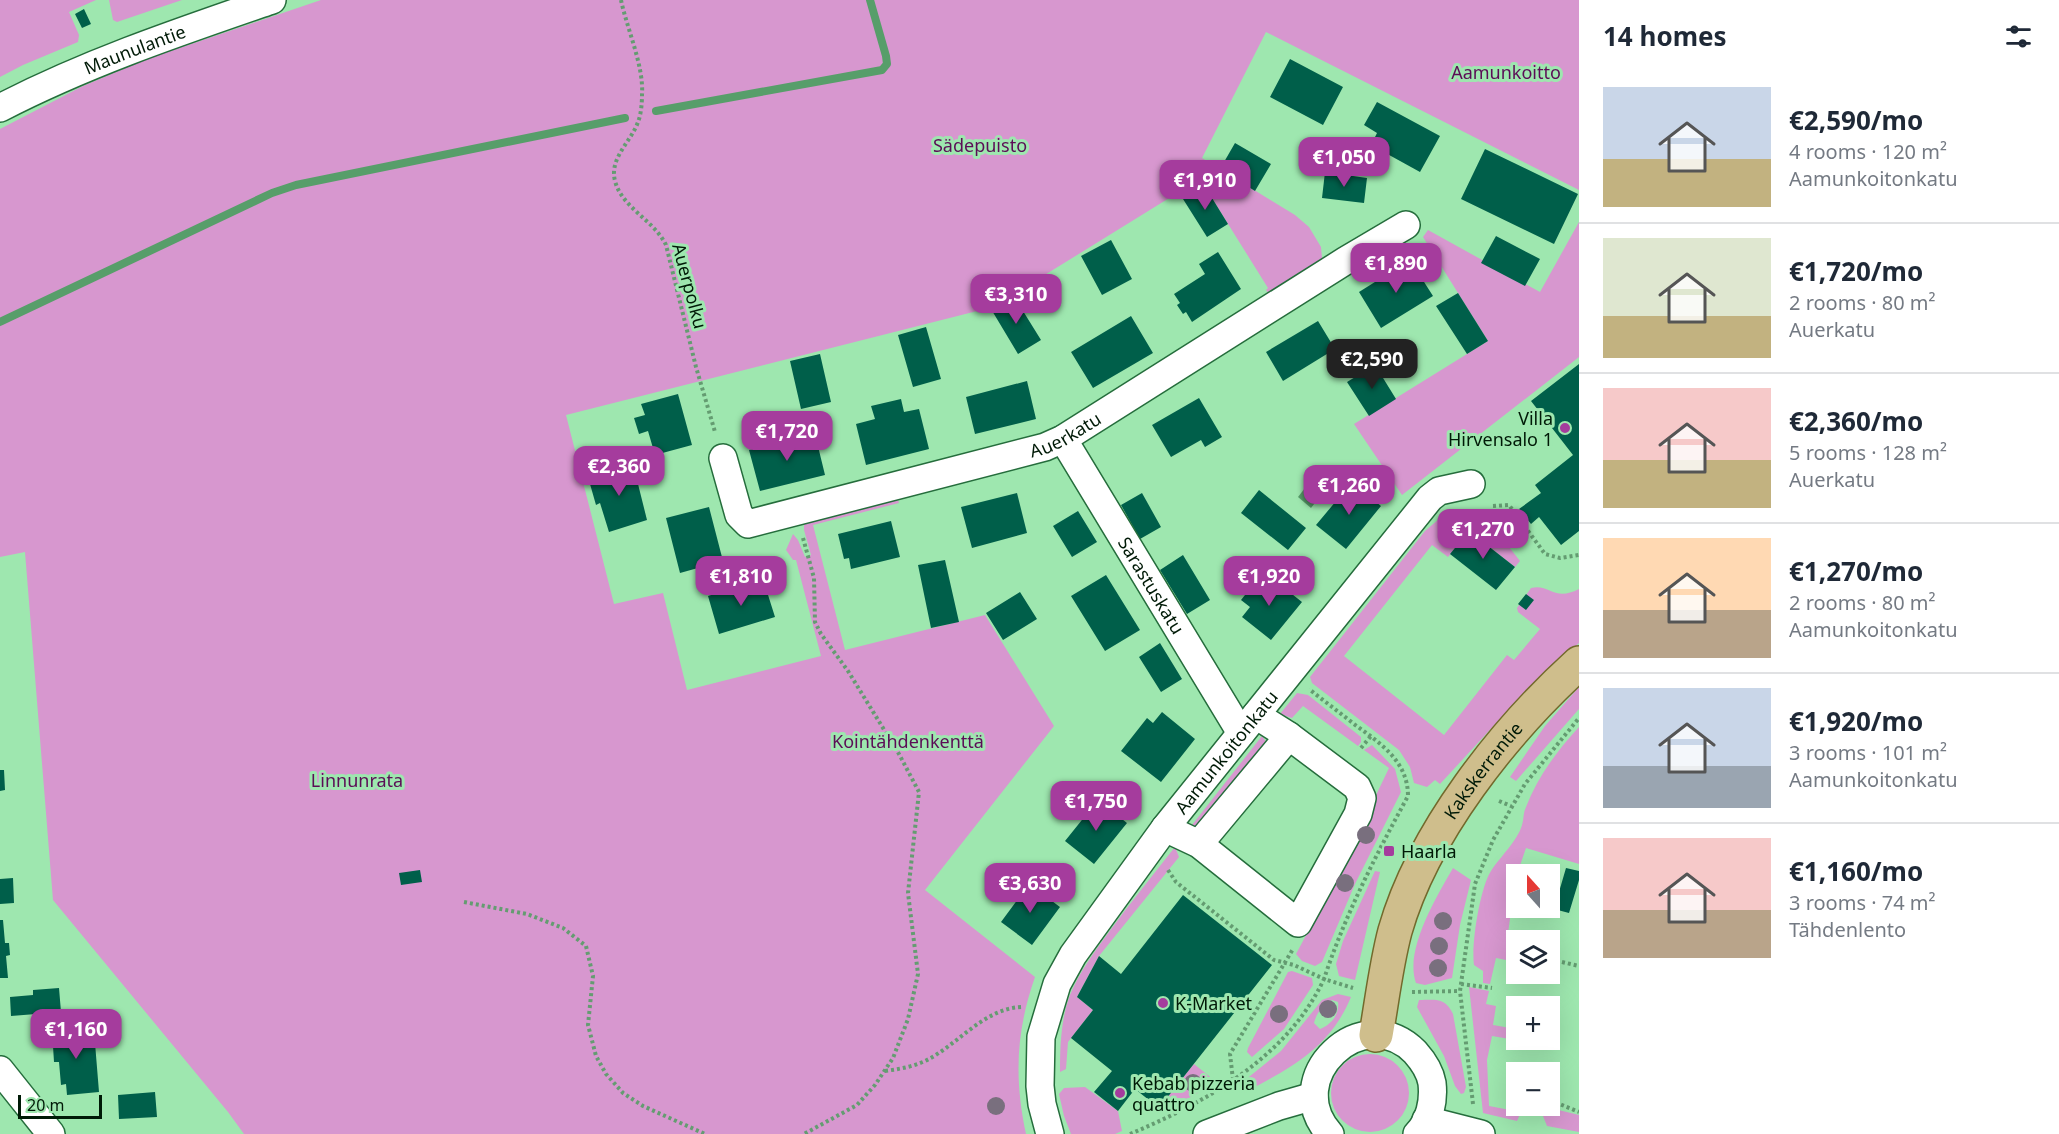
<!DOCTYPE html>
<html lang="en">
<head>
<meta charset="utf-8">
<style>
  :root { --surface:#fff; --page:#f6f6f7; --text:#1f2937; --muted:#747a83; --line:#e0e1e3; --accent:#a53c9d }
  body { margin:0; font-family:"Noto Sans",sans-serif; background:var(--page); color:var(--text); height:100vh; display:flex; flex-direction:column; font-size:22px; white-space:nowrap }
  * { box-sizing:border-box; margin:0 }
  p { font-size:20px; color:var(--muted) }
  .icon { flex:none; width:33px; height:33px; fill:none; stroke:currentColor; stroke-width:2; stroke-linecap:round; stroke-linejoin:round }
  .map { position:relative; flex:1; overflow:hidden }
  .drawer { display:flex; flex-direction:column; background:var(--surface); width:480px }
  .drawer>* { flex:none }
  .needle { width:39px; rotate:339deg }
  .tools { position:absolute; left:1506px; top:864px; display:grid; gap:12px }
  .tools a { display:grid; place-items:center; width:54px; height:54px; border-radius:0px; background:var(--surface); box-shadow:0 6px 24px #0002; font-size:30px }
  .scale { position:absolute; left:18px; bottom:15px; width:84px; box-sizing:border-box; padding-left:6px; border:3px solid #001a07; border-top:0; font-size:16px; line-height:21px; white-space:nowrap; color:#001a07; -webkit-text-stroke:4px #9ee7af; paint-order:stroke }
  .price { position:absolute; translate:-50% -51px; padding:0 14px; border-radius:12px; background:var(--accent); color:#fff; font-size:20px; line-height:39px; filter:drop-shadow(0 2px 3px #0008) }
  .price::after { content:''; position:absolute; left:50%; top:36px; width:18px; height:14px; margin-left:-9px; background:inherit; clip-path:polygon(0 0,100% 0,50% 100%) }
  .price.current { background:#222; color:#fff }
  ul { padding:0; list-style:none }
  li { display:flex; align-items:center; gap:18px; height:150px; padding:0 24px }
  li+li { border-top:2px solid var(--line) }
  li span { display:grid; place-items:center; flex:none; width:168px; height:120px; border-radius:0px; color:#555 }
  li>.icon { margin-inline-start:auto }
  span .icon { width:72px; height:72px; fill:#fffc; stroke-width:1 }
  li b { font-size:26px }
  h2 { display:flex; justify-content:space-between; align-items:center; height:72px; padding:0 24px; font-size:26px }
  main { display:flex; flex:1; min-height:0 }
  .map>svg:first-child { display:block }
</style>
</head>
<body>
<main>
<div class="map">
<svg width="1579" height="1134" viewBox="0 0 1579 1134">
  <rect width="100%" height="100%" fill="#9ee7af"/>
  <path fill="#d797cf" fill-rule="evenodd" d="M0,0H96L69,12L79,35L78,42L23,65L0,77Z
    M109,0H182L117,22L113,20Z
    M321,0H1579V190L1266,32L1202,158L1295,215L1309,227L1321,247L1322,258L1320,263L1271,297L1266,290L1268,288L1200,179L993,307L566,415L614,604L663,593L687,690L821,656L796,560H793L786,550L793,534L798,540L805,557L811,555L804,530V520L897,497L899,503L813,525L845,650L985,615L1054,726L925,890L1035,977C1016,1031 1014,1078 1026,1134H244L228,1112L53,900L25,552L0,557V129L83,86L147,59Z
    M1579,222V357L1402,495L1354,424L1488,341L1423,237L1428,230L1540,292Z
    M1460,512L1484,515L1520,561L1515,567L1469,531L1448,557L1432,545L1344,656L1444,735L1507,655L1514,660L1540,629L1518,612L1517,608L1531,588C1549,583 1554,602 1579,589V643L1499,720L1440,784L1435,780L1427,787L1414,783L1410,767L1399,750L1312,683L1310,677L1425,531L1446,513Z
    M1579,687V709L1516,781L1510,777L1545,726Z
    M1297,693L1308,695L1361,737V742L1358,746L1303,706L1292,718L1280,714Z
    M1579,727V864L1526,848L1515,880L1506,949L1516,951V962L1496,958L1490,984L1483,983V971L1474,965C1471,944 1480,888 1491,871C1500,857 1518,840 1522,825C1524,819 1523,813 1526,807C1538,776 1557,751 1579,727Z
    M1262,736L1269,746L1201,830L1192,825Z
    M1372,745L1395,769L1401,792L1355,884L1322,962L1315,966L1302,961L1296,954L1334,883L1389,768L1364,750Z
    M1175,847L1179,857L1099,956L1077,997L1093,1010L1068,1042L1066,1069L1060,1072C1060,1046 1061,1019 1070,995C1080,971 1095,951 1109,932C1130,903 1153,875 1175,847Z
    M1453,868L1471,880L1460,925L1452,978L1425,985L1416,983C1404,950 1437,896 1453,868Z
    M1375,871L1380,872L1355,980L1339,976L1336,964L1343,941Z
    M1292,971L1312,978L1313,985L1284,1029L1252,1057L1247,1052L1248,1048L1288,972Z
    M1469,987L1489,991L1486,1004L1496,1006L1493,1025L1516,1029V1040H1537L1534,1043L1492,1036L1487,1060L1489,1106L1521,1112L1517,1121L1483,1113Z
    M1338,994L1351,997C1330,1048 1290,1069 1243,1093L1239,1085L1281,1051L1322,1000ZM1332,1000L1338,1002C1340,1014 1331,1025 1320,1029L1314,1023C1316,1014 1323,1004 1332,1000Z
    M1419,1000C1436,1000 1445,997 1453,1014L1466,1087L1464,1093L1461,1094L1455,1086L1444,1056L1417,1007Z
    M1331 1093a39 39 0 1 1 78 0a39 39 0 1 1-78 0Z
    M1194,1064L1214,1080L1215,1083L1173,1107L1164,1101Z
    M1085,1087L1118,1111L1122,1131L1115,1134H1071L1064,1116L1059,1094L1064,1088Z
    M1546,1107L1579,1115V1132L1547,1126L1543,1116Z"/>
  <path fill="#579e6a" d="M1319,470L1332,481L1311,508L1298,497Z"/>
  <g fill="none" stroke-linecap="round" stroke-linejoin="round">
    <path stroke="#579e6a" stroke-width="8" d="M656,111L882,70L887,64L886,56L870,0
      M0,322L272,193L296,185L625,118"/>
  </g>
  <path fill="#005f4a" d="M84,9L91,24L82,28L75,14Z
    M1290,59L1343,87L1323,125L1270,97Z
    M1377,102L1440,136L1420,172L1371,145L1377,133L1364,125Z
    M1235,143L1271,164L1255,191L1220,169Z
    M1485,149L1578,194L1554,244L1461,199Z
    M1325,172L1367,178L1364,203L1322,198Z
    M1204,185L1228,224L1207,237L1183,199Z
    M1496,236L1540,259L1525,286L1481,263Z
    M1111,240L1132,279L1102,295L1081,256Z
    M1218,252L1241,289L1192,322L1186,312L1183,314L1177,305L1180,303L1174,294L1205,274L1199,264Z
    M1410,260L1433,296L1381,328L1359,292Z
    M1458,293L1488,341L1467,354L1436,306Z
    M1013,295L1041,340L1018,354L991,309Z
    M1131,316L1153,353L1093,388L1071,352Z
    M1318,321L1335,349L1283,381L1266,352Z
    M926,327L941,379L913,387L898,335Z
    M820,354L831,402L801,409L790,361Z
    M1579,364V531L1561,545L1539,517L1531,524L1519,509L1541,493L1535,485L1573,455L1531,401Z
    M1375,365L1396,399L1369,416L1347,382Z
    M1027,381L1036,419L975,434L966,397Z
    M678,394L692,445L655,455L648,431L639,434L634,418L645,415L641,404Z
    M1199,398L1222,437L1205,447L1201,440L1171,457L1152,425Z
    M901,399L904,412L919,409L929,449L866,465L856,424L875,419L871,406Z
    M815,434L825,475L760,491L749,450Z
    M633,464L647,520L609,532L600,503L596,505L588,477Z
    M1352,482L1381,506L1346,549L1316,525Z
    M1259,490L1306,528L1288,550L1241,513Z
    M1017,493L1027,533L972,548L961,507Z
    M1142,493L1161,527L1140,539L1121,505Z
    M709,507L723,561L680,573L666,518Z
    M1078,511L1097,542L1072,557L1053,526Z
    M891,521L900,557L851,569L849,558L844,559L838,534Z
    M1469,531L1515,567L1496,590L1450,554Z
    M1183,555L1210,600L1187,614L1160,570Z
    M945,560L959,622L931,628L918,565Z
    M1106,575L1140,630L1105,651L1071,596Z
    M1269,576L1302,602L1271,640L1242,617L1250,607L1241,600L1257,580L1262,584Z
    M763,579L775,617L719,634L708,596Z
    M1020,592L1037,619L1003,640L986,613Z
    M1526,594L1534,600L1526,610L1518,604Z
    M1160,643L1182,679L1161,692L1139,657Z
    M1162,712L1195,739L1161,782L1121,751L1147,718L1153,723Z
    M0,770H4L5,790L0,791Z
    M1098,800L1127,823L1094,864L1065,841Z
    M1566,868L1579,871V880L1569,913L1554,909Z
    M420,870L422,882L401,885L399,873Z
    M13,878L14,903L0,904V879Z
    M1029,884L1060,907L1032,945L1001,922Z
    M1183,895L1272,965L1159,1108L1135,1089L1118,1111L1094,1092L1112,1071L1071,1038L1093,1010L1077,997L1099,956L1121,974Z
    M0,920H3L5,943H9L10,955L6,956L8,978H0Z
    M59,988L61,1012L11,1016L10,997L33,995V990Z
    M89,1027L90,1043H95L99,1092L67,1095L66,1084L61,1085L59,1062H54L52,1030Z
    M155,1092L157,1117L119,1119L118,1095Z"/>
  <g fill="none" stroke-linecap="round" stroke-linejoin="round">
    <defs>
      <g id="minor">
        <path id="s1" d="M0,108C87,63 179,32 272,0"/>
        <path id="s2" d="M1063,439L1241,733"/>
        <path id="s3" d="M723,458L739,515L748,524L1045,447L1063,439L1345,261L1406,225"/>
        <path d="M1165,828L1199,844L1298,923L1358,814L1362,798L1357,787L1289,736L1256,715"/>
        <path d="M1199,844L1289,736"/>
        <path d="M0,1070L51,1134"/>
        <path d="M1426,1120L1481,1134"/>
        <path id="s4" d="M1050,1134L1042,1104L1040,1086L1041,1037L1057,984L1073,955L1165,828L1430,498L1439,491L1471,484"/>
        <path d="M1207,1134L1279,1106L1314,1096"/>
        <path d="M1330,1134C1279,1078 1363,999 1415,1052C1423,1061 1430,1071 1432,1083C1434,1101 1430,1121 1417,1134"/>
      </g>
      <g id="major">
        <path id="s5" d="M1376,1035C1382,1001 1386,965 1395,931C1423,833 1504,731 1579,663"/>
      </g>
    </defs>
    <use href="#minor" stroke="#256d3c" stroke-width="30"/>
    <use href="#major" stroke="#72692c" stroke-width="36"/>
    <path stroke="#649c71" stroke-width="4" stroke-dasharray="3 3" stroke-linecap="butt" d="M621,0C627,29 644,66 642,95C642,103 641,115 638,122C631,142 609,158 615,181C622,208 654,220 666,245L696,367L715,432
      M1493,506L1509,505L1545,554L1560,558L1579,555
      M803,538L814,578L815,622L821,634L848,671L899,754L919,792L908,893L918,974L908,1019L893,1058L875,1085L857,1105L804,1134
      M1361,748L1371,736
      M1499,801L1511,806
      M1168,870L1176,882L1274,960L1294,965L1324,979C1345,915 1376,855 1408,796C1408,761 1380,743 1354,724C1339,712 1324,701 1309,689
      M464,902L527,914L563,928L586,946L593,976L588,1025L596,1056L606,1074L623,1093L643,1106L705,1134
      M1562,962L1579,966
      M1461,984L1492,988
      M1412,992L1460,991
      M885,1071C899,1069 912,1067 925,1061C958,1045 984,1008 1022,1007
      M1233,1080L1230,1054L1293,949
      M1550,1100L1579,1112
      M1473,1104L1460,991L1475,884L1493,840L1525,784L1579,718
      M1130,1134C1206,1102 1287,1058 1324,979L1353,988"/>
    <use href="#minor" stroke="#fff" stroke-width="27"/>
    <use href="#major" stroke="#cfbe8c" stroke-width="33"/>
  </g>
  <g fill="#796f7e">
    <circle cx="1366" cy="835" r="9"/>
    <circle cx="1345" cy="883" r="9"/>
    <circle cx="1443" cy="921" r="9"/>
    <circle cx="1439" cy="946" r="9"/>
    <circle cx="1438" cy="968" r="9"/>
    <circle cx="1328" cy="1009" r="9"/>
    <circle cx="1279" cy="1014" r="9"/>
    <circle cx="1193" cy="1083" r="9"/>
    <circle cx="996" cy="1106" r="9"/>
  </g>
  <g fill="#a53c9d" stroke="#9ee7af" stroke-width="2">
    <circle cx="1565" cy="428" r="6"/>
    <rect x="1383" y="845" width="12" height="12" rx="3"/>
    <circle cx="1163" cy="1003" r="6"/>
    <circle cx="1120" cy="1093" r="6"/>
  </g>
  <g text-anchor="middle" dominant-baseline="central" stroke-width="6" stroke-linejoin="round" paint-order="stroke">
    <g font-size="18" fill="#001a07" stroke="#9ee7af">
      <text stroke="none"><textPath href="#s1" startOffset="147">Maunulantie</textPath></text>
      <text transform="translate(690 286) rotate(75)">Auerpolku</text>
      <text stroke="none"><textPath href="#s3" startOffset="402">Auerkatu</textPath></text>
      <text stroke="none"><textPath href="#s2" startOffset="171">Sarastuskatu</textPath></text>
      <text stroke="none"><textPath href="#s4" startOffset="441">Aamunkoitonkatu</textPath></text>
      <text stroke="none"><textPath href="#s5" startOffset="290">Kakskerrantie</textPath></text>
    </g>
    <g font-size="18" fill="#5b0d56" stroke="#9ee7af">
      <text x="1506" y="72">Aamunkoitto</text>
      <text x="980" y="145">Sädepuisto</text>
      <text x="908" y="741">Kointähdenkenttä</text>
      <text x="357" y="780">Linnunrata</text>
    </g>
    <g font-size="18" fill="#001a07" stroke="#9ee7af" text-anchor="start">
      <text x="1553" y="418" text-anchor="end">Villa<tspan x="1553" dy="21">Hirvensalo 1</tspan></text>
      <text x="1401" y="851">Haarla</text>
      <text x="1175" y="1003">K-Market</text>
      <text x="1132" y="1083">Kebab pizzeria<tspan x="1132" dy="21">quattro</tspan></text>
    </g>
  </g>
</svg>
<div class="tools">
<a><svg class="needle" viewBox="-14 -14 28 28"><path d="M0-13l5 13h-10z" fill="#e53935"/><path d="M0 13l5-13h-10z" fill="#747a83"/></svg></a>
<a><svg class="icon" aria-label="layers" viewBox="0 0 24 24"><path d="M12 4l9 5-9 5-9-5zM3 14l9 5 9-5"/></svg></a>
<a>+</a>
<a>−</a>
</div>
<div class="scale">20 m</div>
<b class="price" style="left:1344px;top:188px">€1,050</b>
<b class="price" style="left:1205px;top:211px">€1,910</b>
<b class="price" style="left:1396px;top:294px">€1,890</b>
<b class="price" style="left:1016px;top:325px">€3,310</b>
<b class="price current" style="left:1372px;top:390px">€2,590</b>
<b class="price" style="left:787px;top:462px">€1,720</b>
<b class="price" style="left:619px;top:497px">€2,360</b>
<b class="price" style="left:1349px;top:516px">€1,260</b>
<b class="price" style="left:1483px;top:560px">€1,270</b>
<b class="price" style="left:741px;top:607px">€1,810</b>
<b class="price" style="left:1269px;top:607px">€1,920</b>
<b class="price" style="left:1096px;top:832px">€1,750</b>
<b class="price" style="left:1030px;top:914px">€3,630</b>
<b class="price" style="left:76px;top:1060px">€1,160</b>
</div>
<section class="drawer">
<h2>14 homes<svg class="icon" aria-label="filters" viewBox="0 0 24 24"><path d="M4 7h16M4 17h16"/><circle cx="9" cy="7" r="2"/><circle cx="15" cy="17" r="2"/></svg></h2>
<ul>
<li><span style="background:linear-gradient(#c9d6e8 60%,#c2b280 0)"><svg class="icon" aria-label="home" viewBox="0 0 24 24"><path d="M3 11l9-7 9 7M6 9v11h12V9"/></svg></span><div><b>€2,590/mo</b><p>4 rooms · 120 m²</p><p>Aamunkoitonkatu</p></div></li>
<li><span style="background:linear-gradient(#dfe7d0 65%,#c2b280 0)"><svg class="icon" aria-label="home" viewBox="0 0 24 24"><path d="M3 11l9-7 9 7M6 9v11h12V9"/></svg></span><div><b>€1,720/mo</b><p>2 rooms · 80 m²</p><p>Auerkatu</p></div></li>
<li><span style="background:linear-gradient(#f6c9c9 60%,#c2b280 0)"><svg class="icon" aria-label="home" viewBox="0 0 24 24"><path d="M3 11l9-7 9 7M6 9v11h12V9"/></svg></span><div><b>€2,360/mo</b><p>5 rooms · 128 m²</p><p>Auerkatu</p></div></li>
<li><span style="background:linear-gradient(#ffd9b3 60%,#b9a48a 0)"><svg class="icon" aria-label="home" viewBox="0 0 24 24"><path d="M3 11l9-7 9 7M6 9v11h12V9"/></svg></span><div><b>€1,270/mo</b><p>2 rooms · 80 m²</p><p>Aamunkoitonkatu</p></div></li>
<li><span style="background:linear-gradient(#c9d6e8 65%,#9aa5b1 0)"><svg class="icon" aria-label="home" viewBox="0 0 24 24"><path d="M3 11l9-7 9 7M6 9v11h12V9"/></svg></span><div><b>€1,920/mo</b><p>3 rooms · 101 m²</p><p>Aamunkoitonkatu</p></div></li>
<li><span style="background:linear-gradient(#f6c9c9 60%,#b9a48a 0)"><svg class="icon" aria-label="home" viewBox="0 0 24 24"><path d="M3 11l9-7 9 7M6 9v11h12V9"/></svg></span><div><b>€1,160/mo</b><p>3 rooms · 74 m²</p><p>Tähdenlento</p></div></li>
</ul>
</section>
</main>
</body>
</html>
